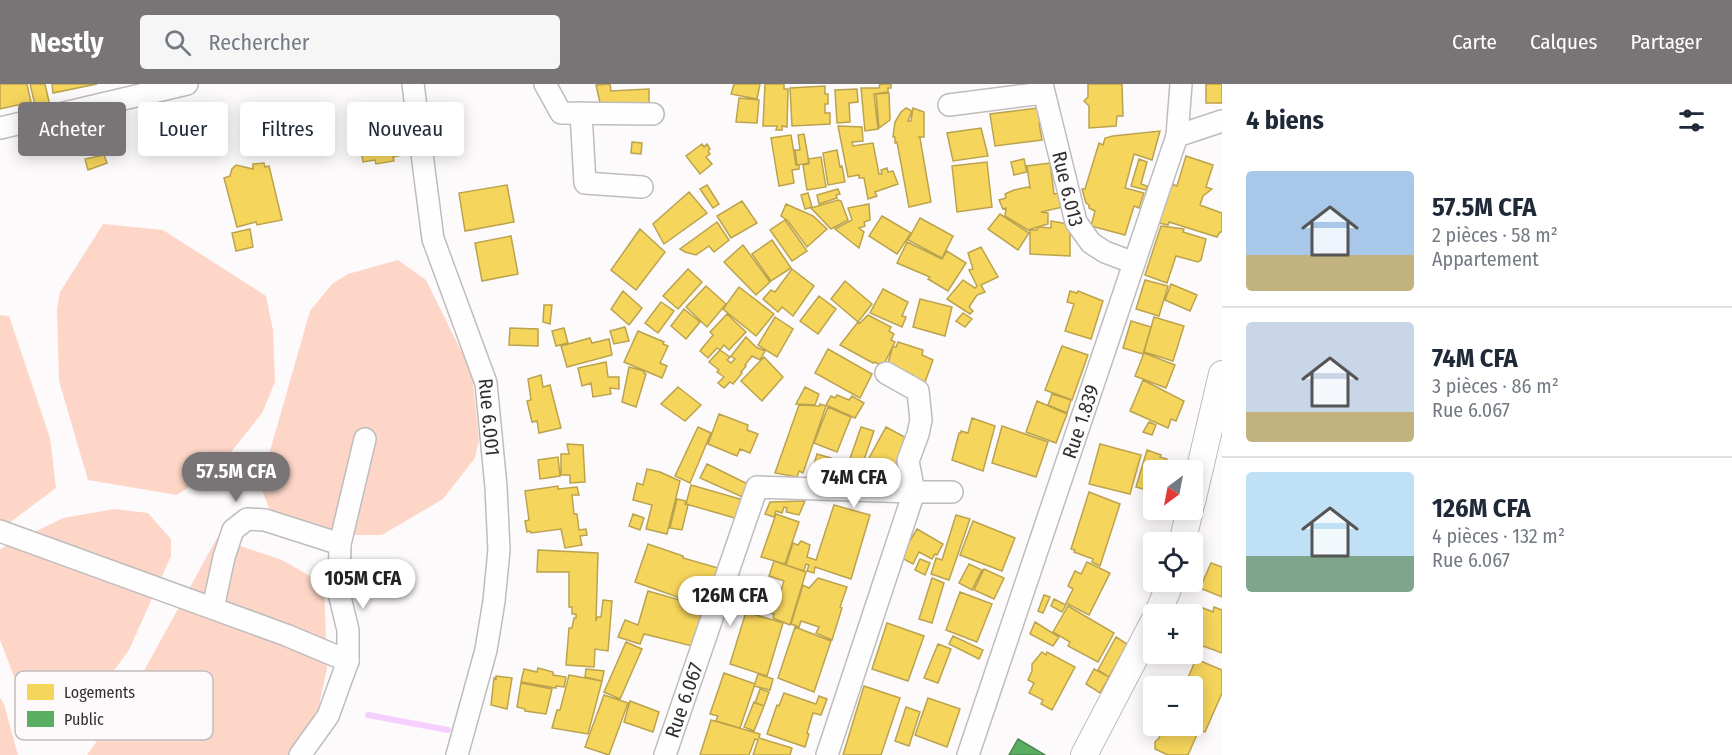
<!DOCTYPE html>
<html lang="fr">
<head>
<meta charset="utf-8">
<style>
  :root { --surface:#fff; --page:#f6f6f7; --text:#1f2937; --muted:#747a83; --line:#e0e1e3; --accent:#797576 }
  body { margin:0; font-family:"Fira Sans Condensed",sans-serif; background:var(--page); color:var(--text); height:100vh; display:flex; flex-direction:column; font-size:22px; white-space:nowrap }
  * { box-sizing:border-box; margin:0 }
  p { font-size:20px; color:var(--muted) }
  .icon { flex:none; width:33px; height:33px; fill:none; stroke:currentColor; stroke-width:2; stroke-linecap:round; stroke-linejoin:round }
  .map { position:relative; flex:1; overflow:hidden }
  .side { display:flex; flex-direction:column; background:var(--surface); width:510px }
  .side>* { flex:none }
  .guide { position:absolute; left:18px; top:18px; width:570px; height:54px; display:flex; gap:12px }
  .needle { width:39px; rotate:212deg }
  .buttons { position:absolute; left:1143px; top:376px; display:grid; gap:12px }
  .buttons a { display:grid; place-items:center; width:60px; height:60px; border-radius:6px; background:var(--surface); box-shadow:0 3px 15px #0003; font-size:30px }
  .price { position:absolute; translate:-50% -51px; padding:0 14px; border-radius:21px; background:#fff; color:#222; font-size:20px; line-height:39px; filter:drop-shadow(0 2px 3px #0008) }
  .price::after { content:''; position:absolute; left:50%; top:36px; width:18px; height:14px; margin-left:-9px; background:inherit; clip-path:polygon(0 0,100% 0,50% 100%) }
  .price.selected { background:var(--accent); color:#fff }
  ul { padding:0; list-style:none }
  li { display:flex; align-items:center; gap:18px; height:150px; padding:0 24px }
  li+li { border-top:2px solid var(--line) }
  li span { display:grid; place-items:center; flex:none; width:168px; height:120px; border-radius:6px; color:#555 }
  li>.icon { margin-inline-start:auto }
  span .icon { width:72px; height:72px; fill:#fffc; stroke-width:1 }
  li b { font-size:26px }
  h2 { display:flex; justify-content:space-between; align-items:center; height:72px; padding:0 24px; font-size:26px }
  .chip { padding:0 21px; border-radius:6px; background:var(--surface); box-shadow:0 3px 15px #0003; font-size:21px; line-height:54px }
  .chip.selected { background:var(--accent); color:#fff }
  header { display:flex; align-items:center; gap:36px; box-sizing:border-box; height:84px; padding:0 30px; background:var(--accent); color:#fff }
  header strong { font-size:28px }
  nav { display:flex; gap:33px; margin-inline-start:auto; font-size:21px }
  .search { width:420px; height:54px; background:var(--page); display:flex; align-items:center; gap:15px; box-sizing:border-box; padding:0 21px; border-radius:6px; color:var(--muted); font-size:22px }
  main { display:flex; flex:1; min-height:0 }
  .map>svg:first-child { display:block }
</style>
</head>
<body>
<header>
<strong>Nestly</strong>
<div class="search"><svg class="icon" aria-label="search" viewBox="0 0 24 24"><circle cx="10" cy="10" r="6"/><path d="M15 15l6 6"/></svg>Rechercher</div>
<nav><a>Carte</a><a>Calques</a><a>Partager</a></nav>
</header>
<main>
<div class="map">
<svg width="1222" height="671" viewBox="0 0 1222 671">
  <rect width="100%" height="100%" fill="#fdfafb"/>
  <path fill="#fdd6c8" d="M103,140L163,146L266,212L273,246L275,298L262,329L220,382L177,411L88,396L59,297L57,225L60,208Z
    M398,176L426,196L472,289L479,356L475,374L443,415L382,451H328L275,438L260,402L310,227L332,200L348,190Z
    M0,231L9,232L50,354L56,404L0,446Z
    M114,425L148,429L171,455V472L129,566L86,625L52,638L22,613L0,556V465L63,434Z
    M217,454L282,476L324,500L327,585L315,639L290,671H87L135,603Z
    M0,614L4,620L18,671H0Z"/>
  <path fill="#f6d55c" stroke="#bba34e" stroke-width="1.5" d="M0,0H27L31,18L0,25Z
    M30,0H45L50,22L36,25Z
    M52,0H97L53,9Z
    M610,0L611,7L649,5V21L601,23L596,1Z
    M734,0H760L757,15L731,10Z
    M765,0H784V5H788L787,43L782,42V46H776L777,42H763Z
    M880,0H891V4H888V8L874,10L878,45L865,47L861,4H879Z
    M1088,0H1122L1123,32H1117L1116,42L1089,44V22L1084,17L1088,13Z
    M1206,0H1222V19H1206Z
    M825,2V10H828V20H825V29H830V40L792,42L790,4Z
    M857,5L858,18L849,19L850,38L837,39L835,6Z
    M889,9L890,36L879,44L876,10Z
    M739,14L759,16L757,39L736,38Z
    M1045,23L1047,37L1039,39L1042,56L995,62L990,30Z
    M906,24L912,27L908,37H911L913,24L924,28V53H919L920,54L931,118L909,123L897,58L895,59V53H893L895,38L901,28Z
    M394,25L402,71L393,73L394,77L376,80L375,76L363,78L355,31Z
    M838,42L862,43L863,57L852,58L853,62L873,59L879,90H882L881,86L887,84L888,88L893,87L898,100L875,108L877,112L868,115L864,94H859V91L848,93Z
    M981,44L988,72L953,77L947,49Z
    M1160,47L1152,76L1134,70L1125,104L1144,109L1139,124L1134,122L1125,151L1091,142L1095,127L1089,124V121L1086,119L1082,105H1085L1099,59L1103,61L1105,54L1113,52Z
    M804,50L809,79L797,81L795,66H800L798,51Z
    M791,51L796,81H799V85L792,86L794,99L779,102L771,54Z
    M632,58L642,59L641,70L631,69Z
    M702,60L704,63L707,60L710,65L708,67L710,70L706,73L712,80L700,90L686,72Z
    M837,66L840,83L842,82L845,98L828,101L823,69Z
    M104,71L107,79L88,86L85,75Z
    M1186,72L1213,81L1206,103L1212,105L1203,112L1200,121L1222,129V148H1220L1217,153L1169,138L1168,141L1159,139L1172,100L1177,102Z
    M821,73L826,103L807,106L803,81L809,80L808,75Z
    M1024,75L1027,88L1014,91L1011,78Z
    M1139,75L1147,78L1141,100L1147,102L1146,106L1131,102Z
    M987,78L992,123L957,128L952,82Z
    M264,79L265,83L269,82L282,136L257,141L256,138L237,143L224,94L230,92L232,85L236,81L253,85V80Z
    M1050,79L1054,110L1061,109L1063,123L1041,128L1048,129V140L1028,146L1005,132L1006,124L1003,125L999,116L1006,114L1005,110L1014,106L1028,103L1030,104L1027,82Z
    M507,101L514,138L465,147L459,109Z
    M707,101L719,120L713,124L700,105Z
    M838,105L840,110L836,111L837,114L819,120L817,111Z
    M689,108L707,129L664,160L653,140Z
    M808,109L812,123L805,125L801,111Z
    M838,116L841,117L848,136L831,145L811,124Z
    M742,117L757,139L731,154L717,132Z
    M786,120L813,132L827,145L807,163L788,137L781,132Z
    M869,120L870,136L864,138L865,142L859,144L864,148L859,164L835,145L852,136L848,124Z
    M1000,130L1029,149L1018,166L988,145Z
    M882,132L911,149L897,170L869,152Z
    M920,134L953,152L942,174L908,156Z
    M785,136L807,167L792,177L770,146Z
    M1051,137L1068,140L1070,143V172L1030,170V146H1037L1038,143L1051,144Z
    M717,138L729,156L714,168L709,162L696,171L685,168L680,165Z
    M1161,142L1184,145L1183,148L1206,155L1201,176L1198,178L1176,172L1167,199L1145,191Z
    M250,145L253,163L236,167L232,149Z
    M640,145L665,168L636,206L611,186Z
    M511,152L518,190L482,197L475,159Z
    M772,156L791,184L771,197L752,170Z
    M907,158L942,175L947,167L966,179L948,207L928,195L930,193L897,179Z
    M743,161L770,198L756,211L724,178Z
    M981,163L998,193L981,201L985,208L977,211L969,223L973,227L970,230L947,215L963,196L975,204L977,202L969,186L973,185L968,169Z
    M688,185L702,198L678,225L663,212Z
    M792,185L814,202L793,232L782,223L778,228L763,215L771,206L775,208Z
    M1145,196L1168,202L1159,232L1136,225Z
    M845,197L872,220L858,238L831,215Z
    M1171,200L1197,211L1190,227L1165,216Z
    M706,202L726,220L707,243L686,223Z
    M739,203L774,230L756,252L723,225Z
    M883,205L908,218L902,232L906,233L902,243L870,229Z
    M623,207L642,224L629,241L611,225Z
    M1070,207L1077,209L1078,207L1103,217L1091,255L1065,247L1074,220L1067,218Z
    M819,212L836,225L818,250L800,237Z
    M920,215L952,223L945,252L913,243Z
    M661,218L674,227L658,249L645,239Z
    M544,221H552L550,240L543,238Z
    M684,225L700,238L686,255L671,242Z
    M963,229L972,235L965,243L956,237Z
    M727,230L746,248L729,266L724,261L720,266L717,264L708,274L700,267L713,251L710,248Z
    M868,231L891,243L889,247L894,250L891,256L895,258L883,282L874,278L873,279L840,261L858,238L860,239Z
    M775,233L793,245L777,273L758,261Z
    M1154,233L1184,242L1173,277L1144,268Z
    M1131,237L1151,243L1143,270L1123,264Z
    M625,243L629,257L614,260L610,247Z
    M510,244L538,245V262L509,261Z
    M564,244L568,259L556,262L552,247Z
    M638,247L664,258L663,260L668,262L660,279L667,282L662,294L624,278Z
    M746,253L756,263L765,267L760,276L752,272L745,281L746,282L741,288L742,289L733,300L730,298L724,304L718,299L724,293L717,288L719,286L709,278L720,266L730,273L727,276L731,279L735,275L731,272Z
    M590,254L592,259L609,255L612,271L567,283L561,262Z
    M898,258L923,266L922,271L933,276L925,298L912,293L913,291L887,282L893,262L896,263Z
    M1062,262L1088,271L1072,316L1045,306Z
    M828,265L872,290L860,314L815,289Z
    M1144,269L1175,281L1166,304L1135,292Z
    M764,273L783,293L762,317L741,297Z
    M606,278L608,293H619V305L610,304L611,310L593,313L591,299L582,302L578,284Z
    M629,283L644,287V289L646,290L636,323L622,318Z
    M541,291L543,303L550,301L561,344L539,349L537,337L532,338L527,317L531,316L528,295Z
    M1143,296L1184,317L1176,337L1171,335L1168,344L1130,327Z
    M678,303L701,321L685,337L661,320Z
    M805,303L819,310L815,321L796,320Z
    M1052,310L1071,316L1067,329L1048,321Z
    M837,311L849,316L852,312L864,319L855,334L826,321L831,312L835,314Z
    M1037,317L1067,330L1056,359L1026,348Z
    M820,320L826,322L803,389L799,387L797,393L775,389L799,321L820,322Z
    M828,323L851,333L837,368L814,359Z
    M719,330L748,341L747,346L758,350L750,369L740,365L737,372L708,360Z
    M972,334L995,342L983,387L952,376L959,349H961V347L968,349Z
    M1149,338L1156,341L1152,351L1143,348Z
    M1002,342L1048,358L1036,393L992,379Z
    M698,343L711,349L690,399L675,392Z
    M861,343L874,347L859,390L846,386Z
    M886,343L912,357L889,399L863,385Z
    M567,360L583,361L585,398L570,399V391H561V370H569Z
    M1100,360L1141,371L1130,410L1089,400Z
    M1147,366L1161,371L1160,373L1167,375L1166,377L1169,378L1167,387H1154V408L1136,403Z
    M817,370L831,374L827,385L814,380Z
    M558,373L560,392L540,395L538,376Z
    M707,380L754,403L747,415L700,394Z
    M647,385L660,388L680,397L667,450L646,445L652,421L633,416L637,399L643,401Z
    M691,401L747,417L742,436L686,420Z
    M558,402V405L577,403L579,411H572L574,430H577L579,446L586,445L587,451L580,452L582,461L565,464L561,445L531,449L530,447L527,448L525,437L529,436L525,407Z
    M1089,408L1120,420L1100,482L1092,478L1093,475L1074,468L1075,466L1071,465Z
    M677,415L686,417L685,420L688,421L682,446L670,444Z
    M805,417L799,431L786,428L787,424L784,423L782,429L776,427L774,433L765,430L770,418Z
    M834,421L870,431L851,495L815,483L814,489L807,487L809,481L806,480L804,487L786,481L793,459L798,461L801,457L810,461L807,473L816,476Z
    M633,430L644,434L640,446L629,442Z
    M776,430L799,438L785,480L761,473Z
    M956,431L970,435L949,496L931,490L936,474L942,476Z
    M973,437L1015,454L1002,487L960,471Z
    M917,445L943,460L937,471L935,470L932,475L919,468L913,480L900,473Z
    M648,460L683,472V474L718,484L706,523L635,498Z
    M538,466L598,469L596,537L597,533H601L603,516L612,517L608,567L595,565L594,583L566,581L569,544H572L574,534H576V530H572V523H569V488H537Z
    M920,475L930,479L925,491L915,486Z
    M774,477L806,488L790,541L773,534L774,530L766,528L769,517L777,519L784,497L769,492Z
    M1087,478L1110,489L1089,531L1066,519L1073,505L1068,502L1075,487L1081,490Z
    M1211,479L1222,483V513L1200,504Z
    M969,480L982,486L972,506L959,499Z
    M984,485L1004,494L994,515L974,506Z
    M818,494L847,503L840,523L842,524L832,556L816,549L819,543L801,537L799,543L791,540L803,501L809,504Z
    M932,494L944,499L932,539L919,535Z
    M648,507L711,525L692,562L644,550L640,560L618,553L625,536L638,541Z
    M960,508L992,520L977,558L946,546Z
    M1044,511L1050,513L1043,529L1038,527Z
    M1054,515L1066,521L1062,528L1051,522Z
    M1068,522L1114,549L1098,578L1068,562L1070,558L1053,548Z
    M1214,523L1222,526V569L1203,562L1201,567L1192,563V552L1203,524L1213,528Z
    M746,528L783,539L767,592L730,580Z
    M1035,538L1059,553L1053,562L1030,550Z
    M887,539L924,552L908,597L872,585Z
    M795,543L831,557L814,608L778,594Z
    M953,552L983,566L979,575L949,560Z
    M1116,553L1127,560L1109,593L1098,586Z
    M626,558L642,565L620,615L604,608Z
    M938,560L951,565L938,599L924,594Z
    M1042,568L1046,571L1047,568L1075,583L1052,626L1041,620L1043,616L1029,609L1034,599L1028,596L1032,587V580Z
    M1196,575L1222,586V609L1205,648L1191,642H1192V603H1184Z
    M538,584L553,588V591L566,593L564,603L556,602V604L521,598L524,585L537,588Z
    M586,585L604,587L602,597L585,593Z
    M1094,585L1109,593L1100,609L1086,600Z
    M724,589L755,600L740,644L716,637L718,632L710,630Z
    M758,590L773,595L770,606L754,602Z
    M569,591L602,597L588,650L552,644L557,626H560Z
    M496,592L512,594L507,625L491,621L494,594L496,595Z
    M521,599L552,605L546,630L525,627V625L517,623Z
    M864,602L900,614L881,671H843Z
    M760,605L769,608L764,622L755,619Z
    M784,609L816,620L819,612L827,615L821,631L813,629L807,649L809,650L805,663L767,650L777,621L779,622Z
    M604,611L628,619L609,671L585,663Z
    M928,614L960,625L947,663L915,651Z
    M630,617L659,628L653,648L624,638Z
    M754,618L764,622L754,647L744,643Z
    M906,623L920,628L909,662L895,657Z
    M711,636L760,650L759,654L792,664L790,671H753L758,656L755,655L749,671H700Z
    M1164,642H1189L1199,646L1188,671H1168L1155,665V658L1159,654Z"/>
  <path fill="#5aae61" stroke="#4e8752" stroke-width="1.5" d="M1018,655L1045,671H1009Z"/>
  <g fill="none" stroke-linecap="round" stroke-linejoin="round">
    <path stroke="#f5cffe" stroke-width="6" d="M368,631L448,646"/>
    <defs>
      <g id="minor">
        <path id="s1" d="M413,0L433,155L486,299L496,403L499,466L494,517L486,566L457,671"/>
        <path d="M545,0L561,29L653,30"/>
        <path id="s2" d="M1042,0L1076,138L1091,159L1105,168L1134,179"/>
        <path d="M949,21L1043,9"/>
        <path d="M581,29L585,99L642,103"/>
        <path d="M0,44L187,0"/>
        <path d="M1177,52L1222,37"/>
        <path d="M0,447L286,551L348,577"/>
        <path d="M213,524L224,473L233,446L247,435L265,436L340,460"/>
        <path d="M300,671L328,632L348,577V546L339,509L340,460L365,355"/>
        <path id="s3" d="M665,671L757,403L914,408H952"/>
        <path d="M827,671L914,408L908,377L918,350L921,336L918,307L886,289"/>
        <path id="s4" d="M968,671L1177,52L1181,0"/>
      </g>
      <path id="major" d="M1192,418L1222,290
        M1182,459L1190,426
        M1157,531L1171,498
        M1084,671L1154,537"/>
    </defs>
    <use href="#minor" stroke="#bfbcbd" stroke-width="24"/>
    <use href="#major" stroke="#bfbcbd" stroke-width="28"/>
    <use href="#minor" stroke="#fffefe" stroke-width="21"/>
    <use href="#major" stroke="#fffefe" stroke-width="26"/>
  </g>
  <g text-anchor="middle" dominant-baseline="central" stroke-width="6" stroke-linejoin="round" paint-order="stroke">
    <g font-size="20" fill="#322d2f" stroke="#fef9fa">
      <text stroke="none"><textPath href="#s2" startOffset="108">Rue 6.013</textPath></text>
      <text stroke="none"><textPath href="#s1" startOffset="344">Rue 6.001</textPath></text>
      <text stroke="none"><textPath href="#s4" startOffset="352">Rue 1.839</textPath></text>
      <text stroke="none"><textPath href="#s3" startOffset="58">Rue 6.067</textPath></text>
    </g>
  </g>
  <rect x="15" y="587" width="198" height="69" rx="9" fill="#fef9fa" stroke="#c1bcbd" stroke-width="1.5"/>
  <rect x="27" y="600" width="27" height="16" fill="#f6d55c"/>
  <rect x="27" y="627" width="27" height="16" fill="#5aae61"/>
  <g font-size="16" fill="#322d2f">
    <text x="64" y="614">Logements</text>
    <text x="64" y="641">Public</text>
  </g>
</svg>
<div class="buttons">
<a><svg class="needle" viewBox="-14 -14 28 28"><path d="M0-13l5 13h-10z" fill="#e53935"/><path d="M0 13l5-13h-10z" fill="#747a83"/></svg></a>
<a><svg class="icon" aria-label="locate" viewBox="0 0 24 24"><circle cx="12" cy="12" r="6"/><path d="M12 2v4M12 18v4M2 12h4M18 12h4"/></svg></a>
<a>+</a>
<a>−</a>
</div>
<b class="price selected" style="left:236px;top:419px">57.5M CFA</b>
<b class="price" style="left:854px;top:425px">74M CFA</b>
<b class="price" style="left:363px;top:526px">105M CFA</b>
<b class="price" style="left:730px;top:543px">126M CFA</b>
<div class="guide">
<a class="chip selected">Acheter</a>
<a class="chip">Louer</a>
<a class="chip">Filtres</a>
<a class="chip">Nouveau</a>
</div>
</div>
<section class="side">
<h2>4 biens<svg class="icon" aria-label="filters" viewBox="0 0 24 24"><path d="M4 7h16M4 17h16"/><circle cx="9" cy="7" r="2"/><circle cx="15" cy="17" r="2"/></svg></h2>
<ul>
<li><span style="background:linear-gradient(#a9c7e8 70%,#c2b280 0)"><svg class="icon" aria-label="home" viewBox="0 0 24 24"><path d="M3 11l9-7 9 7M6 9v11h12V9"/></svg></span><div><b>57.5M CFA</b><p>2 pièces · 58 m²</p><p>Appartement</p></div></li>
<li><span style="background:linear-gradient(#c9d6e8 75%,#c2b280 0)"><svg class="icon" aria-label="home" viewBox="0 0 24 24"><path d="M3 11l9-7 9 7M6 9v11h12V9"/></svg></span><div><b>74M CFA</b><p>3 pièces · 86 m²</p><p>Rue 6.067</p></div></li>
<li><span style="background:linear-gradient(#bfe0f5 70%,#7fa58c 0)"><svg class="icon" aria-label="home" viewBox="0 0 24 24"><path d="M3 11l9-7 9 7M6 9v11h12V9"/></svg></span><div><b>126M CFA</b><p>4 pièces · 132 m²</p><p>Rue 6.067</p></div></li>
</ul>
</section>
</main>
</body>
</html>
